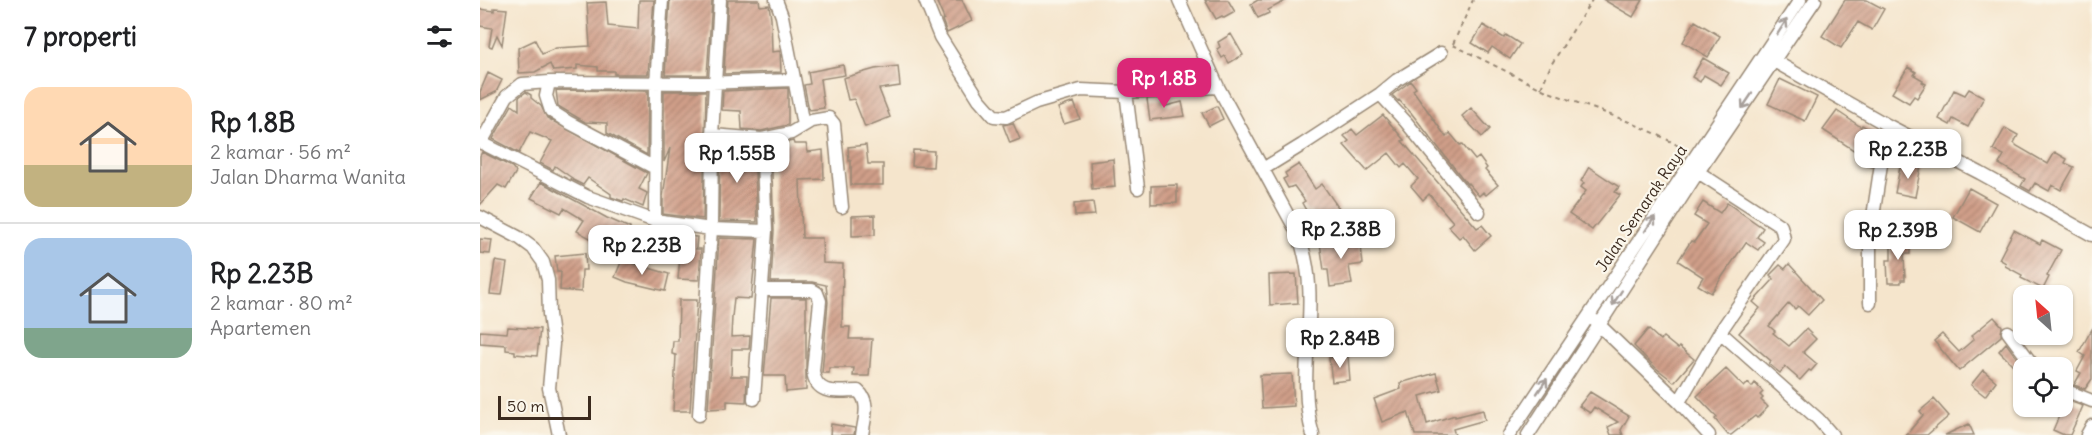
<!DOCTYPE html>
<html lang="id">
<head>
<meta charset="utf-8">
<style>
  :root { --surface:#fff; --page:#f6f6f6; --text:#202124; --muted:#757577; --line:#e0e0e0; --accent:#db2777 }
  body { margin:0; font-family:Delius,sans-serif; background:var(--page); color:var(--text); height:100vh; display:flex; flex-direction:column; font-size:22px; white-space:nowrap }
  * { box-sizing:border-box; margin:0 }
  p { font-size:20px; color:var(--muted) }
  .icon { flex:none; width:33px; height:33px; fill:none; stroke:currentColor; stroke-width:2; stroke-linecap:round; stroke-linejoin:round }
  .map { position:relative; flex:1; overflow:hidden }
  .drawer { display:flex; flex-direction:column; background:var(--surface); width:480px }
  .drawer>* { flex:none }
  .needle { width:39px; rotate:333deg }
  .tools { position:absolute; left:1533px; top:285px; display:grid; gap:12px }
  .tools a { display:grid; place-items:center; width:60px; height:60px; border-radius:12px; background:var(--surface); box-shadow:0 2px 4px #0004; font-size:30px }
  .scale { position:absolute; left:18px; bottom:15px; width:93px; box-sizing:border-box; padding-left:6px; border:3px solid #3b2a1e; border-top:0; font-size:16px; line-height:21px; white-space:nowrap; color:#3b2a1e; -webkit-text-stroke:4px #fbf7ec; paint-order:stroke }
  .price { position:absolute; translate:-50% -51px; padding:0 14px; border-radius:12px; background:#fff; color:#222; font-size:20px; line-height:39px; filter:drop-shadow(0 2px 3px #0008) }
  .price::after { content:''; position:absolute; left:50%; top:36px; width:18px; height:14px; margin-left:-9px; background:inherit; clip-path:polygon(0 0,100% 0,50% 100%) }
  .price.selected { background:var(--accent); color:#fff }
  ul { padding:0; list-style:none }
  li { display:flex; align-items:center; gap:18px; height:150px; padding:0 24px }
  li+li { border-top:2px solid var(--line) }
  li span { display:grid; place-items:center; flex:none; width:168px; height:120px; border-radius:18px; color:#555 }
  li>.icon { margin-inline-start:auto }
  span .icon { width:72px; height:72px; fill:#fffc; stroke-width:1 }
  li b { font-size:26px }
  h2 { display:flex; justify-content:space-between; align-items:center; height:72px; padding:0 24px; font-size:26px }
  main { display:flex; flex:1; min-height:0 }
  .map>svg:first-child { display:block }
</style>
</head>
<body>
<main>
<section class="drawer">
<h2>7 properti<svg class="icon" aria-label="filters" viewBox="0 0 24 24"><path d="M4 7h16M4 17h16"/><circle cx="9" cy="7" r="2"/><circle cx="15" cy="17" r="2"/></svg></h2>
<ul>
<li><span style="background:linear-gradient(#ffd9b3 65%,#c2b280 0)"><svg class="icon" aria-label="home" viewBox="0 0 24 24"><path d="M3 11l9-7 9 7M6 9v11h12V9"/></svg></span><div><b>Rp 1.8B</b><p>2 kamar · 56 m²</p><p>Jalan Dharma Wanita</p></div></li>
<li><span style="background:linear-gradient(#a9c7e8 75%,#7fa58c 0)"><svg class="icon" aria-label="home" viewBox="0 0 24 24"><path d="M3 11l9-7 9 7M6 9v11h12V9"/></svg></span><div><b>Rp 2.23B</b><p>2 kamar · 80 m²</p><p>Apartemen</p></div></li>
</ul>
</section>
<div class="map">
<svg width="1612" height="435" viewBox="0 0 1612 435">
  <defs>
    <pattern id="building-hatch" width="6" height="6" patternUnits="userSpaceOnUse" patternTransform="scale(1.5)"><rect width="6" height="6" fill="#d09f89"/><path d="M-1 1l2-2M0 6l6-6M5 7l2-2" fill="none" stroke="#aa826f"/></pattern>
  </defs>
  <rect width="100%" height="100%" fill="#fbf7ec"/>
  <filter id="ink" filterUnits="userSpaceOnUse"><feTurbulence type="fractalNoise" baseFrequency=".0167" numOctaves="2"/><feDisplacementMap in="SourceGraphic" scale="12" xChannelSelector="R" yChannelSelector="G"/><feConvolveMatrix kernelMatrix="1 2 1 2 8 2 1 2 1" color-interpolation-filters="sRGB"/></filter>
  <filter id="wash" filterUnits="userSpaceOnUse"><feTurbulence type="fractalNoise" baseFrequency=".008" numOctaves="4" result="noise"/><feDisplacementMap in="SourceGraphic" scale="24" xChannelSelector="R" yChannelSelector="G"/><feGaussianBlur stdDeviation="1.35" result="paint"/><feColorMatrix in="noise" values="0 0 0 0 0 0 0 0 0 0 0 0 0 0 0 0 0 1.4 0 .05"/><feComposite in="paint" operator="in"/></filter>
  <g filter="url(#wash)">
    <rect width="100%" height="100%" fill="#f5e5cc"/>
    <g id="blocks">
      <path fill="url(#building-hatch)" d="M159,0H174L168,74H134V71H118V67L97,65V69L73,71L70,64L55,72L39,73L38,48L55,40L62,54L76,48L110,46L107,3L126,2L128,26L158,29Z
        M190,0H232L227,75H185Z
        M248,0H279L280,6L289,5L291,18L292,52L300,51L301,72L244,74Z
        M456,0H482L492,21L467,33L462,20L464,19Z
        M725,0H748L755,12L744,18L742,16L736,19Z
        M778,0H807L788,10L789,13L778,18L771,4Z
        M1124,0H1163L1153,17Z
        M1365,0H1387L1404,9L1392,30L1378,22L1361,48L1342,36Z
        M14,8L27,9L22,45L17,35L12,47L9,46L12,28L0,26V9L14,11Z
        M1215,21L1240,36L1228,57L1203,42Z
        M1003,25L1024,38L1026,35L1040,44L1030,59L1012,47L1008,53L992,43Z
        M751,34L763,55L749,63L745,56L742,58L737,49L740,47L738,42Z
        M1223,58L1249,73L1241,85L1224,75L1220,82L1212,77Z
        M363,65L365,75L340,79L344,108L329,110L324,85L330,84L328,72Z
        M418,66L420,86L399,89L410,117L385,127L374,99L368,100L363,78L395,69Z
        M1428,67L1436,72L1434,75L1443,80L1442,82L1446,84L1437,98L1434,96L1429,103L1412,93Z
        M8,73L22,80L16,92L0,100V92Z
        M1300,79L1337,97L1325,121L1288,104Z
        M931,81L936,88L933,90L966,137L970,133L980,145L982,144L995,160L999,157L1007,168L1005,170L1018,185L1006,195L1003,192L999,196L988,183L987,184L932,114L919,100L918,101L912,95Z
        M308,88V125L281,131L262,129L261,111L242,110L243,91Z
        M1489,89L1504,97L1488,127L1473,119L1470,125L1459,119L1474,90L1485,95Z
        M76,90L168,91L167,155L127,133V123L105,122L78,106Z
        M184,91H226L223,219L183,214V197L190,148L184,162Z
        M46,92L51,95V98L61,106L67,118L167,173L159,189L167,193L163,207L144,199L143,201L131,197V194L108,178L103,185L91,179L92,178L75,166L73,170L60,163L72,141L50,132L39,153L13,139L32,105L39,110V97Z
        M685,98L686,106L702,102L705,116L670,120L667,99Z
        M594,102L600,119L584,124L578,108Z
        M737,106L743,119L729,126L722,113Z
        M991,108L1010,129L1002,137L982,116Z
        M1357,111L1381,127L1382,125L1397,134L1395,147L1392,152L1394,153L1392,167L1388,166L1389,160L1343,130Z
        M903,115L924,140L922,141L997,228L1002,225L1011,236L995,250L983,235L979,238L968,226L973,222L949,194L943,200L931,186L938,179L925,164L921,168L909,153L887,171L864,145L869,141L864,136L872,129L877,135Z
        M533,123L540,139L530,143L523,125Z
        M1525,128L1538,135L1534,143L1537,146L1568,164L1575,152L1587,159L1585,163L1594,167L1581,190L1572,185L1569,191L1555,183L1550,191L1541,186L1545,179L1519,164L1524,155L1513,150Z
        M313,141L314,144H326L328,152L343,150L344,179L320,180L322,238H342L343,263L363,264L362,327H370L369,339H392L389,376H373L374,368H349V373H342L348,302L346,285L332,282H291L294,231L291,146Z
        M240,144L274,147L277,222L239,221Z
        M386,145L388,164H403V185H371V161H369L368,147Z
        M433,150L454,151L453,167L432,166Z
        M2,152L32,167L36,172L26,189L18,185L0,205V156Z
        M633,159L635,187L612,189L610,162Z
        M1421,162L1441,166L1435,197L1415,193Z
        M819,164L835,189L842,184L860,210L839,224L830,210L827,212L822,203L825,201L814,186L808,188L803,179L807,177L805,173Z
        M1109,167L1139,187L1135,192L1140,195L1112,230L1089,214L1106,191L1101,187L1104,183L1101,181Z
        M61,182L127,218L150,228V231L175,234L174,251H148L129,243L125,250L113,243L114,240L97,231L104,220L84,208L81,213L51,198Z
        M697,185V203L671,204V186Z
        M1489,188L1516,203L1500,232L1473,217Z
        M613,202L615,215L595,216L594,204Z
        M1223,202L1240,213L1247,203L1283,228L1277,237L1284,242L1278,250L1266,242L1231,293L1218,285L1223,277L1198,261L1211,241L1214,242L1227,224L1214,216Z
        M395,215V235L372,236V216Z
        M1534,230L1560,244L1562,240L1581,250L1567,276L1569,277L1563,289L1541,278L1542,275L1525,266L1526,263L1519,259Z
        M202,236L217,237L216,249H221L219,280L198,279Z
        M239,238L277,239L271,299L254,298L252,317L251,337L270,336L269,349H252L251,376H267L266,402L247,401V408L228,409Z
        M880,238L883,264L869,266L872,284L850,287L848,270H844L840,243Z
        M0,239L12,240L10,254L0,253Z
        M1411,241H1430V254H1424L1425,280H1421V283H1408L1407,260H1411Z
        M105,253L106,270H102L101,292L80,290L81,272H77L75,256Z
        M142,260L189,274L185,291L147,282L135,277Z
        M15,261L27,263L22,295L10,294Z
        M1309,264L1342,300L1328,315L1318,306L1315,309L1309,303L1289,326L1295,331L1293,333L1309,346L1326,329L1336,339L1323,352L1337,364L1331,371L1329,370L1320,380L1305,367L1300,373L1289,364L1291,361L1259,333L1280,308L1273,302L1294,279L1290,275L1300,265L1305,269Z
        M816,274L818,303L790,305L789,275Z
        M291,298H326V390L306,392L305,376H284Z
        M199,300H217L210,411H193L196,355L192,354L193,341H198Z
        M1514,317L1522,326L1521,336L1479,371L1454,341L1462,334L1479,352L1494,339L1491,336Z
        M28,327L60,329L57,356L35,354V351L26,350V345L0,343V331L27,333Z
        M1168,329L1180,340L1183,337L1198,349L1199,347L1214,359L1194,382L1176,368L1154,346Z
        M1612,329V379L1605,389L1594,385L1601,373L1597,371L1605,356L1599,352Z
        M1526,343L1544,368V376L1519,351Z
        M868,356L870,380L852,382L849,358Z
        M1246,369L1264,387L1268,383L1272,387L1275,383L1283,392L1280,395L1283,398L1281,400L1288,407L1277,418L1275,416L1251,435H1248L1235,419L1237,417L1217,396Z
        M1503,370L1516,381L1505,396L1491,385Z
        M956,373L961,390L940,396L947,424L975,415V417L1003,410L1005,420L973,429L975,435H935L928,412L902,422L894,399L921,389L920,383Z
        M812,374L814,406L782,408L780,375Z
        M1110,392L1149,416L1141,430L1143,435H1131L1128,427L1138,422L1114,407L1110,413L1099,406Z
        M1454,399L1469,416L1447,435H1426L1443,415L1440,411Z
        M1586,400L1603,406L1590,435H1584L1573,430Z
        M351,424L375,428L374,435H350Z
        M1489,424L1494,435H1465Z"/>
    </g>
  </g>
  <g filter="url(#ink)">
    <use href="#blocks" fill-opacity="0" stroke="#988875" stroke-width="1.5"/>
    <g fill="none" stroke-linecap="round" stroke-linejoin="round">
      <defs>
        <path id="minor" d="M296,0L302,16L323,125
          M445,0L460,37L499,99L514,116L526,117L556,103L601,90L646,92
          M699,0L738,87L817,232C846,301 813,366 833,435
          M1289,60L1294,61L1407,125L1500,173L1612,235
          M69,82L66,96L71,111L88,122L175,168
          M900,94L926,122L999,212
          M232,135L282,139L311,133L331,121L349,118L354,124L362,207
          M0,142L108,197L175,221L231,229L286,231
          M1,143L27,96L42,84L69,82L223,83L314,80
          M783,169L822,145L900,94L917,80L961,53
          M658,188L646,92L738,87
          M0,217L38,237L53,248L63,262L68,280L69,314L73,344L69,388L79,435
          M175,221L176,83L182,0
          M283,290H332L337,293L340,301L333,371C336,397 359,391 378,391C391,402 384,420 382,435
          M1390,303V236L1407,125
          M1114,320L1199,402L1229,435
          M1240,332L1338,419L1352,435
          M1528,332L1555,368
          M1582,389L1612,401
          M274,399L286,231L282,139
          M1199,402L1240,332L1304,239L1301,226L1218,172
          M219,415L231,229L232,135L240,0
          M1029,435L1320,0
          M1048,435L1218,172L1335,0
          M1607,435L1612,426"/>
      </defs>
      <use href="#minor" stroke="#988875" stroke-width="15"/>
      <path stroke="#988875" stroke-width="2" stroke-dasharray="4.5 4.5" stroke-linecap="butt" d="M973,44L993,0
        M973,45C1002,59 1031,74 1060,88C1110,110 1158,120 1205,150
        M1061,88L1071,65L1112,0"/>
      <use href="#minor" stroke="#fff" stroke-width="12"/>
    </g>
    <defs><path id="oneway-shaft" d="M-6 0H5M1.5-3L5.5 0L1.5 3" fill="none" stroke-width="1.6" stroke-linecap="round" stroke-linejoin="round" transform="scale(1.5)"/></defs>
    <g stroke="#a79f9a">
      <use href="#oneway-shaft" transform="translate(1302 27) rotate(-57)"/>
      <use href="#oneway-shaft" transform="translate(1267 101) rotate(124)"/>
      <use href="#oneway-shaft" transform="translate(1170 224) rotate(-56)"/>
      <use href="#oneway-shaft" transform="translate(1137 298) rotate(123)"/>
      <use href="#oneway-shaft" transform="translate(1062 386) rotate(-56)"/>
    </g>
  </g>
  <g text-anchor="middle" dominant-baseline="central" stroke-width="4.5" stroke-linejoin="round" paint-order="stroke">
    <g font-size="16" fill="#3b2a1e" stroke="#fbf7ec">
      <text transform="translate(1161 208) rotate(-56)">Jalan Semarak Raya</text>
    </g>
  </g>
</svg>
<div class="tools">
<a><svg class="needle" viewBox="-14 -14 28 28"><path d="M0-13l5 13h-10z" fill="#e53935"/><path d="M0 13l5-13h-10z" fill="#757577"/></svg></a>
<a><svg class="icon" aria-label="locate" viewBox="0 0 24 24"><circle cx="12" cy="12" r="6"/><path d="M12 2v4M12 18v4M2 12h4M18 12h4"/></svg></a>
</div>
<div class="scale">50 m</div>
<b class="price selected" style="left:684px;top:109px">Rp 1.8B</b>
<b class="price" style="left:1428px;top:180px">Rp 2.23B</b>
<b class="price" style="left:257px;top:184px">Rp 1.55B</b>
<b class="price" style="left:861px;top:260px">Rp 2.38B</b>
<b class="price" style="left:1418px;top:261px">Rp 2.39B</b>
<b class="price" style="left:162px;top:276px">Rp 2.23B</b>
<b class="price" style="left:860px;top:369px">Rp 2.84B</b>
</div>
</main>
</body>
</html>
